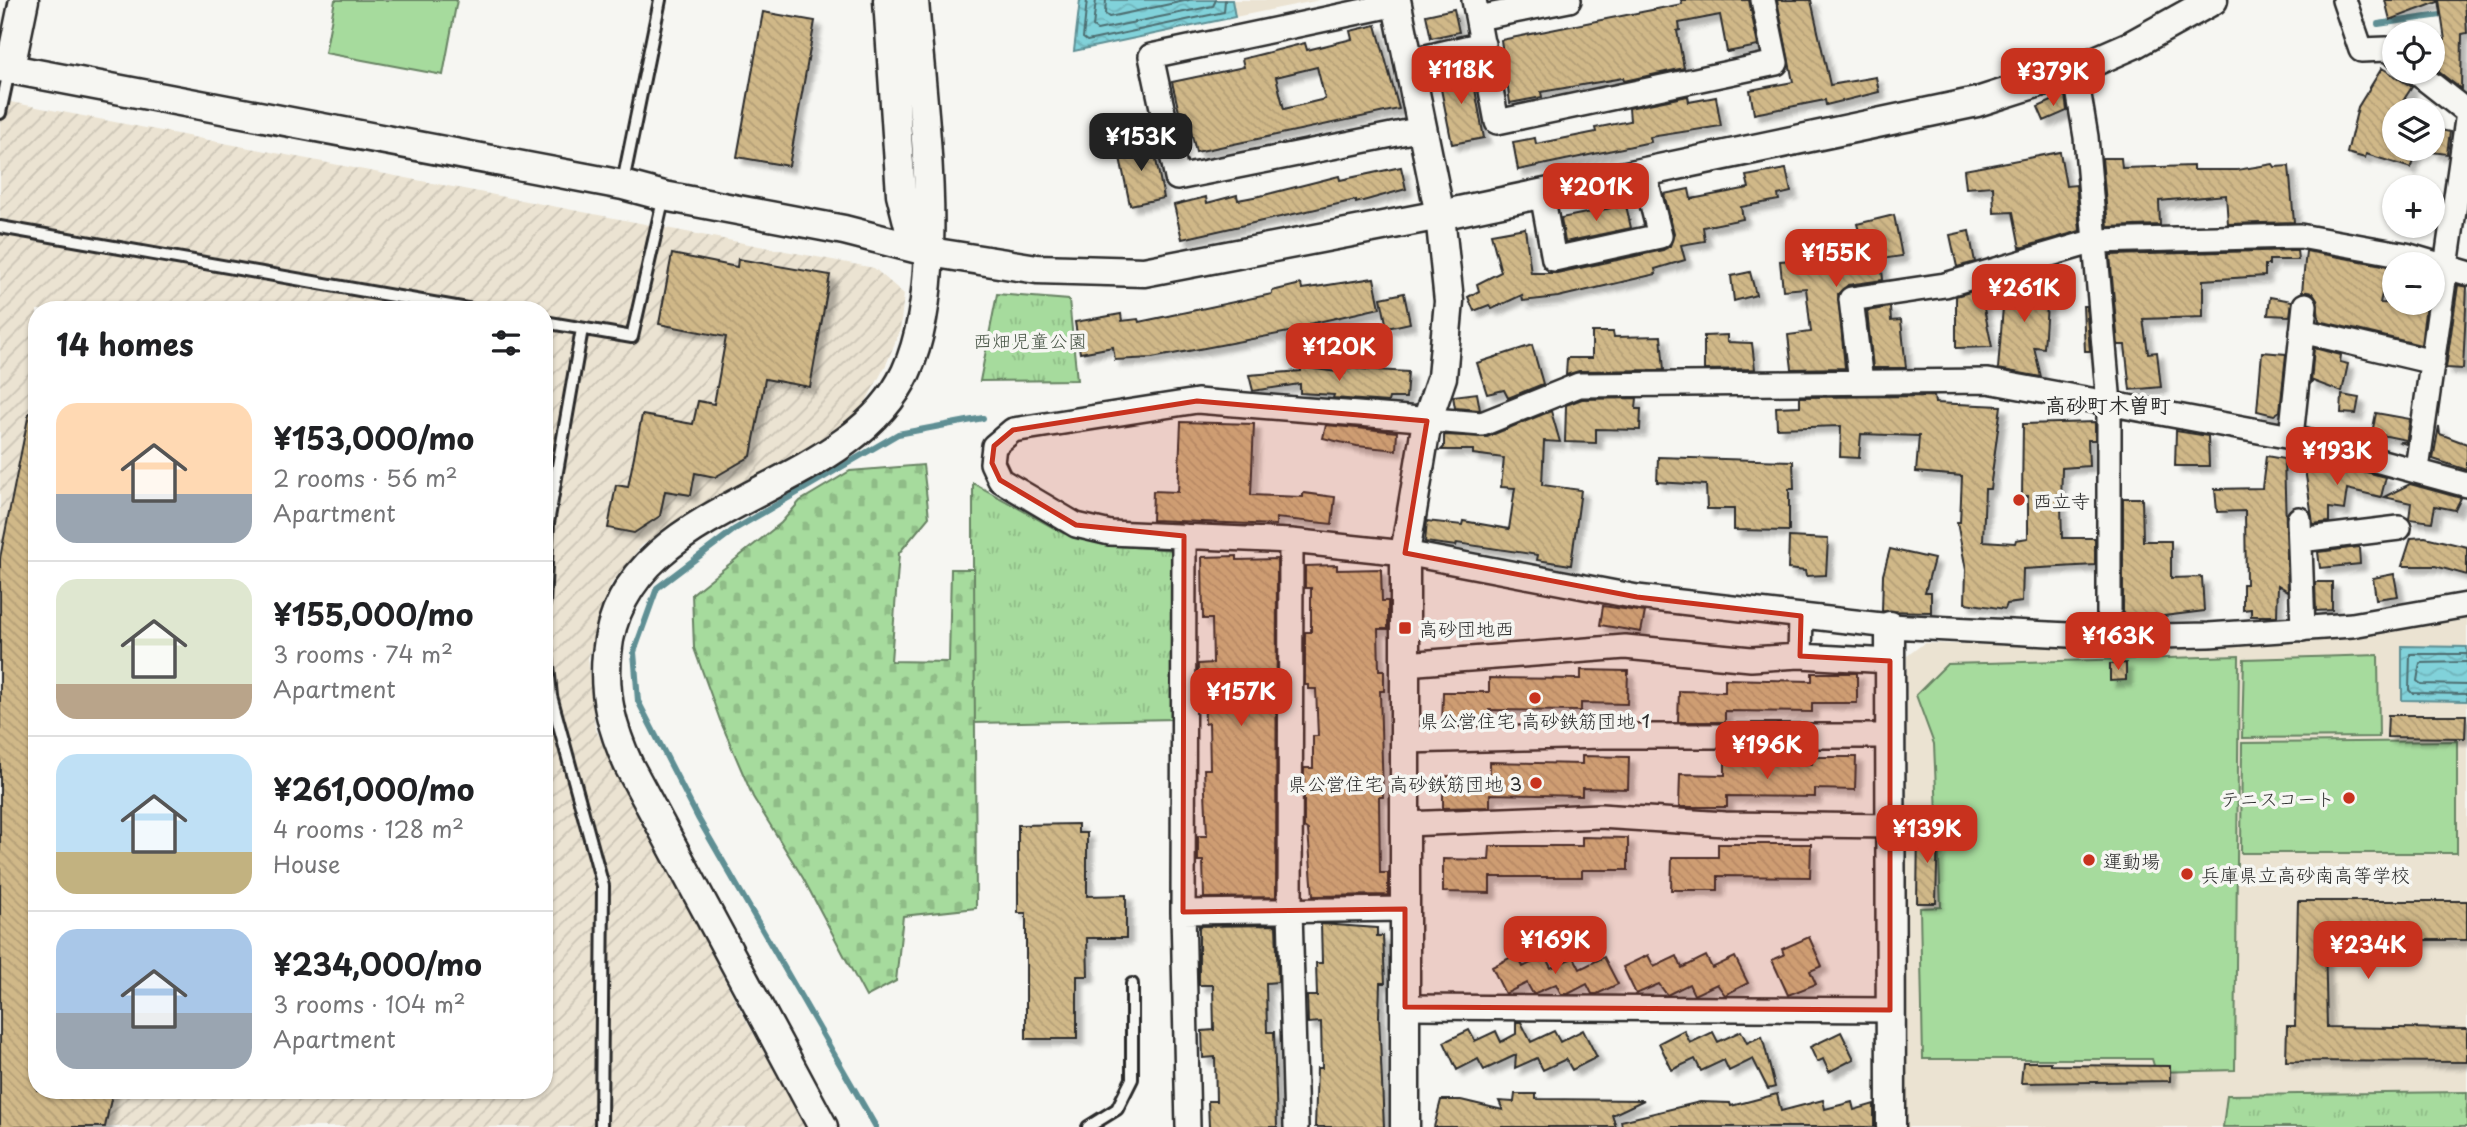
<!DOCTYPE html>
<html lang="en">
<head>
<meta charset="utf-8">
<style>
  :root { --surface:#fff; --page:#f6f6f6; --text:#202124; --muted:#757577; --line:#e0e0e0; --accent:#c8321e }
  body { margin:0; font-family:"Playpen Sans","Klee One",sans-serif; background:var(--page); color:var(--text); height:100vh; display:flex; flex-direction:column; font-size:26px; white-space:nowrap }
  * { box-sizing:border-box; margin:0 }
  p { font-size:23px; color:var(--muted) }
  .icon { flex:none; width:38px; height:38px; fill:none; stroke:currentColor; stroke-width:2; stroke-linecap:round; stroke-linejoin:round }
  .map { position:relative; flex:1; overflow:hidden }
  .drawer { position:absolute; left:28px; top:301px; width:525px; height:798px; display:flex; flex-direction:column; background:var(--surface); border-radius:28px; box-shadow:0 2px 5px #0004 }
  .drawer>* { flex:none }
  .buttons { position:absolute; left:2382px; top:21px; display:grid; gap:14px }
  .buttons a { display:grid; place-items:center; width:63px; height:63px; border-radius:50%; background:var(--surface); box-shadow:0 2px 5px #0004; font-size:35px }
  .price { position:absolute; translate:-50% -60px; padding:0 16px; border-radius:14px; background:var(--accent); color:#fff; font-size:23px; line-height:46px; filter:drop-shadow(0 2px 4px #0008) }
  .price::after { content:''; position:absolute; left:50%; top:42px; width:21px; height:16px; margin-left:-10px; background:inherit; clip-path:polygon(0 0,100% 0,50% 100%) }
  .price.current { background:#222; color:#fff }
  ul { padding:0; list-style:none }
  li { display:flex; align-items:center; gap:21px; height:175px; padding:0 28px }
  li+li { border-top:2px solid var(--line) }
  li span { display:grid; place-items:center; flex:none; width:196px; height:140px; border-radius:21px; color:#555 }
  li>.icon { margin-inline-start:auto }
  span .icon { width:84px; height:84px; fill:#fffc; stroke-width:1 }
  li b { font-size:30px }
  h2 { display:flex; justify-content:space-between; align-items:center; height:84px; padding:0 28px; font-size:30px }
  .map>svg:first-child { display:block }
</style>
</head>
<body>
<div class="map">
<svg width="2467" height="1127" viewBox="0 0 2467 1127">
  <defs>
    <pattern id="industrial-furrows" width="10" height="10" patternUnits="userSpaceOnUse" patternTransform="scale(1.75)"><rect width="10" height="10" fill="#ebe3d2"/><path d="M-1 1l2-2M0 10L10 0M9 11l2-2" fill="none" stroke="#cac3b4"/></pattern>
    <pattern id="grass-tufts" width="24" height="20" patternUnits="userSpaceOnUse" patternTransform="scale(1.75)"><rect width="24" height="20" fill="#a6db9d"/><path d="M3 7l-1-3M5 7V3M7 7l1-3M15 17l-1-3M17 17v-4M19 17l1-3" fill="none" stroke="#8fbc87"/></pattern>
    <pattern id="cemetery-stones" width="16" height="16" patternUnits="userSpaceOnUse" patternTransform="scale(1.75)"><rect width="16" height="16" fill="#a6db9d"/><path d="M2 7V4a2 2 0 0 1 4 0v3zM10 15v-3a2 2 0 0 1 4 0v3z" fill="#8fbc87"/></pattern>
    <pattern id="water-waves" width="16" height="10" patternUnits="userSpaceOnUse" patternTransform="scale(1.75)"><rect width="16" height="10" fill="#81d2da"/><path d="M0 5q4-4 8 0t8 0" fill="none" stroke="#70b4bb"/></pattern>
    <pattern id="building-back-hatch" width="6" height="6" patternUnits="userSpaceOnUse" patternTransform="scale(1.75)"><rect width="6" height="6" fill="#d0b888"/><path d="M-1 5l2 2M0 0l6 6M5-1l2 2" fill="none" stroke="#b39e76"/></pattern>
    <filter id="shadow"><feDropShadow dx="6" dy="6" stdDeviation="2" flood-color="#0004"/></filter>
  </defs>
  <rect width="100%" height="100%" fill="#f6f6f2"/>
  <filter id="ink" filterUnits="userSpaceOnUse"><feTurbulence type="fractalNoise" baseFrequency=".0143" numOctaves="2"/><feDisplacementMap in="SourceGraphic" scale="14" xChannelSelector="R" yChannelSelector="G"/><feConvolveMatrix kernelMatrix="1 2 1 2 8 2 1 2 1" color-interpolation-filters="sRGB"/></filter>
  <g filter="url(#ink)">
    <path fill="#ebe3d2" d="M1232,0H1320L1235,17Z
      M2467,619V1092L2227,1095L2223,1127H1907V656L1924,643L2165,650L2361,637Z"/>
    <path fill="url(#industrial-furrows)" fill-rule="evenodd" d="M0,100L874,268L904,294L900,330L886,365L860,412L797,455L642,545L611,584L588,658L595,728L741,1011L806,1127H0ZM37,310H544V1090H37Z"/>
    <path fill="url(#grass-tufts)" stroke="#688364" stroke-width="2" d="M997,294L1069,300L1077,380L980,381Z
      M973,483L1063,533L1120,546L1174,550L1176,719L973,723Z
      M2467,1092V1127H2223L2227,1095Z"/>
    <path fill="url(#cemetery-stones)" stroke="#688364" stroke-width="2" d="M923,465L929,517L899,553L891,661L949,662L951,569H974L976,908L903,916L896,981L866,997L803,878L753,797L720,720L694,648L692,594L781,523L800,501L850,471Z"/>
    <path fill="#a6db9d" stroke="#688364" stroke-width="2" d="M335,0H457L443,75L325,53Z
      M2378,655L2379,737L2242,738L2244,659Z
      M2239,656L2235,1070L2156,1072L2152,1059H1923L1920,908L1941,907L1934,744L1916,695L1947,664Z
      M2457,741V853H2241L2242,743Z"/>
    <path fill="url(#water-waves)" stroke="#5f8f94" stroke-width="2" d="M1080,0H1232L1235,17L1074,51Z
      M2402,646L2467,647V701L2402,700Z"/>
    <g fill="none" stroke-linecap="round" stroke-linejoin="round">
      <path stroke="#4d6e71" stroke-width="2" d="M1087,0L1083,38L1087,41L1224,12L1225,0
        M1096,0L1093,27L1097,30L1213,6L1216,0
        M1106,0L1105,14L1109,17L1189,0
        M2467,654H2410L2409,690L2412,693L2467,694
        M2467,662L2420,663L2417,681L2421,684L2467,685"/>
      <path stroke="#5f8f94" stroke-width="6" d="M2378,24L2448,14
        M876,1127L698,818L638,701L634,652L657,588L735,529L898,434L983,418"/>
    </g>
    <path fill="url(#building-back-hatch)" stroke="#2b2b2b" stroke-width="2" fill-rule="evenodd" filter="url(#shadow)" d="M1681,0H1749L1758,46L1727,52L1720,15L1679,23L1680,30L1677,31L1684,68L1624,81L1623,78L1541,92L1542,97L1510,103L1501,40L1682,4Z
      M1777,0H1811L1830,85L1876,77L1879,92L1826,105L1825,100L1754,114L1750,90L1793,82Z
      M2385,0H2438V2L2390,20Z
      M2439,0H2465L2467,33L2462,34L2461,89L2439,72L2440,45L2445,40Z
      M1454,9L1459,32L1431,38L1426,15Z
      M763,12L815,21L789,166L737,157Z
      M1376,25L1399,109L1196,152L1186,111L1179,112L1172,82L1244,67L1242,59L1305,43L1307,50L1352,39L1350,31ZM1317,67L1325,99L1284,109L1276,77Z
      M1471,68L1484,138L1452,144L1438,74Z
      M2382,68L2412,87L2397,110H2394V149H2415L2411,168L2366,154L2365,158L2347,153L2358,107Z
      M2065,95L2067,111L2044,121L2038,107Z
      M1688,96L1689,102L1716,97L1721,126L1650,137L1651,142L1518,170L1513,142L1535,138L1536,144L1596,132L1595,128L1630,121L1629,108Z
      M2432,128L2450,132L2447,154L2432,152Z
      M1152,141L1164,198L1130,205L1118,148Z
      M2060,152L2066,186L2076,185L2080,231L2020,248L2013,212L1994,213L1993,186L1966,188L1964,170Z
      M2102,158H2121L2122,168L2193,166V170H2237L2273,164L2275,167L2289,166L2294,222L2228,224L2226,195L2159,201L2160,225L2108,227Z
      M1401,167L1406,189L1356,203V200L1182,239L1174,205L1206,197L1207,203L1237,195L1238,200L1264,195L1339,176L1340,180Z
      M1786,169L1791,192L1778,195L1779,200L1741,207L1743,219L1703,227L1705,241L1681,245L1685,260L1655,269L1656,274L1558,297L1523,301L1522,295L1492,309L1489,305L1474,311L1468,297L1479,291L1477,284L1501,272L1491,234L1525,228L1531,273H1557L1663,250L1670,246L1674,233L1664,194L1689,189L1691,199L1749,188L1746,176Z
      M1626,205L1631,228L1565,242L1561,218Z
      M1894,215L1902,256L1881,259L1883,280L1848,285L1838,294L1845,368L1792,369L1788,335L1811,332L1806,288L1783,290L1780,261L1839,256L1836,234L1859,231L1857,224Z
      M1969,231L1975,262L1957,267L1950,235Z
      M2297,250L2298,260H2269V265H2265V276L2203,280V317L2143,319L2148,353L2157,352L2161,387L2130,390L2125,345H2118L2110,255Z
      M2306,251L2388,266L2380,303L2426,304L2421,345L2319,321L2317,299L2313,293L2302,292Z
      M672,254L737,267L738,259L830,275L810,387L765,379L751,456L715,477L695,473L691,495L665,491L660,516L634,533L608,528L616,485L628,487L642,415L693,424L698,401L714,404L726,337L659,324Z
      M2042,271L2043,276H2049L2044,348L2034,347L2041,377L1998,369L2005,282Z
      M1750,272L1756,295L1734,301L1731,276Z
      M1374,278L1380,308L1309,324L1310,328L1152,358L1115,360L1113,347L1080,353L1075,322L1121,314L1122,321L1138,319L1139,322L1272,294V291L1301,284L1302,289Z
      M2458,285L2467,287L2463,369L2446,368Z
      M1980,289L1992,347L1956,348V296Z
      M1404,293L1410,323L1387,328L1381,298Z
      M2270,297L2292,301L2290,316L2268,315Z
      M2083,306H2086L2090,351H2085Z
      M1890,307L1891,321L1901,320L1906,368H1873L1867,311Z
      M1592,332H1613L1614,337L1661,336L1664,370L1579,371L1566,375L1567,358H1592Z
      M1727,335V342L1752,343L1755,369L1704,370V336Z
      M1532,345L1543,384L1508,398L1504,390L1487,394L1477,363Z
      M2314,348L2341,355L2340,362L2348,364L2342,392L2313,381L2311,383Z
      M2262,352L2286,354L2280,411L2274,415L2257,411Z
      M1301,367L1345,373V368L1408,372L1406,398H1389L1388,402L1333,398L1334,395L1300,393V384L1253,391L1249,375L1301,371Z
      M1477,393L1480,410L1455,408L1453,396Z
      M2342,395L2359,398L2356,414L2341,413Z
      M1934,396L1935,403L2001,406L1990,489H1985L1983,541L2015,543L2016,540L2028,538V496H2022L2023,424L2095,422V440H2088L2089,466L2062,468L2061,505L2062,538H2095V565L2023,569L2022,602L2007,604L2005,609L1965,603L1966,570L1957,522H1960L1962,476L1916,472L1919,436L1861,434L1859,458L1840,457L1841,426L1777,428L1776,407L1800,406V397Z
      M1637,398L1636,409H1641L1640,430L1596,429V443L1565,442L1566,405L1582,399Z
      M1551,411L1560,442L1544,441L1542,485L1581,490L1571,565L1537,560L1538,555L1457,543L1456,546L1425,542L1427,521L1462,525L1463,521L1509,529L1515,488L1501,487L1504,458L1473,454V450H1441L1444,447V435L1487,437Z
      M29,413L37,414V1090H113L105,1127H0V558Z
      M2376,413L2410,419L2406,444L2400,442L2406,440L2372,433Z
      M1181,422L1254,424L1251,495L1303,497V493L1335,497L1332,524L1276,518V525L1152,520L1153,491L1178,492Z
      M1326,425L1397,432L1396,450L1357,446L1323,438Z
      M2439,426L2440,434L2467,444V470L2433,459Z
      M2176,431L2208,436L2209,466H2175Z
      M2266,456L2284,459L2288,591L2278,585L2277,616H2251V609L2243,610V584H2246L2245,511L2217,512L2215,489L2262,488Z
      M1658,457L1793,461L1794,489H1789V531L1734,530V509H1707L1706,485L1657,482Z
      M2314,459L2386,477L2381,497L2347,489L2344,510L2329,508V522L2313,524L2304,462L2314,464Z
      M2410,484L2461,498L2455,510L2435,506L2432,522L2409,519L2411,503L2384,497Z
      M2123,498H2142L2143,541H2171V578L2202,577L2204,611L2123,621Z
      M1789,537L1828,539L1826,575L1806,576L1805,571L1788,569Z
      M2425,537L2467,547V575L2435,566H2402L2411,538Z
      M2359,547L2360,564L2320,568L2318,552Z
      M1890,549L1934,559L1925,592H1931V612L1882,611L1883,575Z
      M1237,556V560L1277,559L1276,897L1204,898L1203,861H1198V836H1207L1204,769H1210L1209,723L1205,724L1204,680H1198V664L1213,663L1212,619H1203L1202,557Z
      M1337,565V570L1381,569L1382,601H1388V629H1378L1379,670H1384V691H1380L1383,797H1379L1380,873H1388V895L1313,896L1308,830L1304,827V768H1313V736H1318L1316,689H1308V685H1305V632H1311V588H1305V566Z
      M2394,574L2398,596L2376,599L2373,578Z
      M2315,582H2332V610L2316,611Z
      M1603,606L1645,612L1641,632L1600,625Z
      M2126,663V680L2110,681V664Z
      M1581,670L1628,671L1627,704L1581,703V711L1489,710V725H1442L1443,692H1489V678L1581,679Z
      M1812,673H1857V703H1812V712L1725,711V722H1678L1679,691L1725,692V679L1812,681Z
      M2388,715H2466L2465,738L2387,737Z
      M1582,756L1629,757L1628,789L1582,788V796L1490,794V807L1443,808V776L1490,777V762L1582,764Z
      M1812,757H1856L1855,790L1815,789V797L1727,796V807H1679L1680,774L1725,775V762L1812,764Z
      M1078,824V833H1087V896L1126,895V938H1087L1088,976H1077V1039H1026V913H1018V825Z
      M1918,827H1938L1936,903H1917Z
      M1582,837L1628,838V870H1582V877H1490V893L1443,892V859L1489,860L1490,846H1582Z
      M1718,844H1811L1810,877L1718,876V890H1671L1672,857H1718Z
      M2298,901H2467V940H2325L2327,1027L2467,1029V1062L2286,1061L2287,1026H2295Z
      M1321,924L1377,928V936H1383L1385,983H1380L1379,1016L1384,1127H1315L1317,1068H1322L1321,1022L1308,1023L1307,996H1317L1316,963H1322Z
      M1276,925L1278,982L1266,983L1267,1032H1274L1277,1127H1209L1208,1101H1216L1215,1057L1203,1058L1202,1031L1214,1030L1213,985H1199V926Z
      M1809,937L1822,966L1810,971L1816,984L1788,995L1772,960L1784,955L1782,949Z
      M1517,954L1523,967L1545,956L1551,968L1574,957L1580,969L1604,957L1618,984L1597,994H1592L1587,984L1568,994H1561L1556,984L1533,994L1527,983L1505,994L1492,967Z
      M1648,955L1654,967L1677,956L1682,968L1706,956L1712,968L1735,957L1748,983L1725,995L1717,984L1694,995L1689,984L1667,995L1659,984L1636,994L1623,967Z
      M1516,1022H1521L1531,1042L1554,1031L1560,1042L1583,1030L1597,1057L1572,1070L1566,1059L1543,1070L1537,1058L1515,1068L1516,1055L1484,1070L1478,1059L1457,1070L1444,1042L1469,1030L1475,1041L1496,1031L1501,1042L1516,1034Z
      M1684,1030L1690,1043L1713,1032L1718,1042L1741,1031L1747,1043L1762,1036L1775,1087L1768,1089L1753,1059L1729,1071L1724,1060L1701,1071L1695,1059L1672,1070L1659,1043Z
      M1841,1032L1854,1059L1829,1072L1823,1059L1817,1062L1810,1047Z
      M2023,1062H2051V1065L2170,1066V1081L2021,1083Z
      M1515,1094H1536V1099L1644,1100L1612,1115L1616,1127H1434L1441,1100H1461L1503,1110L1499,1101L1514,1102Z
      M1777,1094L1781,1111L1823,1100L1825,1109L1852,1102L1854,1110L1874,1104V1127H1622L1621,1121L1700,1102L1730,1103L1731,1106Z"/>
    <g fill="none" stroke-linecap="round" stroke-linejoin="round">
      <defs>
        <path id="service" d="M0,113L9,71
          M623,182L660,0
          M0,227L473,310
          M544,322L632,337L664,196
          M544,604L548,523L582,329
          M544,625L551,696L603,886L601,1127
          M1088,1127L1117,1109L1132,1079V984"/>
        <path id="minor" d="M1474,0L1497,122L1776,63L1763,0
          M2344,0L2361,50L2387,49L2394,54
          M1397,4L1151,56L1177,178L1422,129
          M1478,18L1569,0
          M1409,61L1483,44
          M2416,72L2467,112
          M2068,73L2078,89L2086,137L2109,404V637
          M1542,194L1554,259L1660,236L1644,172
          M2302,331L2433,362
          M1861,382L1851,299L1945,285L2095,241L2300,236L2406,255L2467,273
          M2291,437L2305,305
          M2417,469L2467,120
          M2467,485L2291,437L1988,381L1579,385L1482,424L1197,401L1013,430L994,446L992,463L1000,480L1076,525L1110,533L1291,541L1405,553L1637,597L1890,626L2109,637L2209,635L2352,625L2467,605
          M2299,519L2303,629
          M1184,536L1183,912L1188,1127
          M2300,540L2399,528
          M1291,541L1290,910L1296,1127
          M1800,656L1801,616
          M1405,664L1625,647L1751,659L1800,656L1890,661
          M1405,741L1603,736H1890
          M1405,824L1600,816L1725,824L1890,826
          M1183,912L1405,909
          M1405,1007L1890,1010"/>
        <path id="tertiary" d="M888,0L901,194L909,226L930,252
          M1396,0L1440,215L1449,301L1442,377L1427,421L1405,553V1127
          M0,67L623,185L664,196L844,230L930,252L1037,269L1144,272L1440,215L1977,102L2068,73L2132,45L2213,0
          M10,68L24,0
          M1890,626L1891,1127
          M823,1127L629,766C612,729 603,696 607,654C621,496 847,500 906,372C949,279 921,102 914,0"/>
      </defs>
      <use href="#service" stroke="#2b2b2b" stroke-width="16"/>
      <use href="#minor" stroke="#2b2b2b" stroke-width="28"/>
      <use href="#tertiary" stroke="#2b2b2b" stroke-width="33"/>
      <use href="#service" stroke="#f6f6f2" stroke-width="10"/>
      <use href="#minor" stroke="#f6f6f2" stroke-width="23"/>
      <use href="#tertiary" stroke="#f6f6f2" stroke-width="28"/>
    </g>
  </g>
  <path fill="#c8321e" fill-opacity="0.2" stroke="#c8321e" stroke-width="5" stroke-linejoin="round" d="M1197,401L1427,421L1405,553L1637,597L1801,616L1800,656L1890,661V1010L1405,1007V909L1183,912L1184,536L1076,525L1000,480L992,463L994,446L1013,430Z"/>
  <g fill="#c8321e" stroke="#f6f6f2" stroke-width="2.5">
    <circle cx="2019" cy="500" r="7"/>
    <rect x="1398" y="621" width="14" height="14" rx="3.5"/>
    <circle cx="1535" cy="698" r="7"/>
    <circle cx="1536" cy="783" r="7"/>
    <circle cx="2349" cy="798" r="7"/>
    <circle cx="2089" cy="860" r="7"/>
    <circle cx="2187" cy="874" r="7"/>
  </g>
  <g text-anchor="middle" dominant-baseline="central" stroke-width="7" stroke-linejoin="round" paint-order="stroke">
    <g font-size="19" fill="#4a5748" stroke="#f6f6f2">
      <text x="1030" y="340">西畑児童公園</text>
    </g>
    <g font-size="19" fill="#2b2b2b" stroke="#f6f6f2" text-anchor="start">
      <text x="2033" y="500">西立寺</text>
      <text x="1419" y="628">高砂団地西</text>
      <text x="1535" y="720" text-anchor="middle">県公営住宅 高砂鉄筋団地 1</text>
      <text x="1522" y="783" text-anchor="end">県公営住宅 高砂鉄筋団地 3</text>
      <text x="2335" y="798" text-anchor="end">テニスコート</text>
      <text x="2103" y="860">運動場</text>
      <text x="2201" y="874">兵庫県立高砂南高等学校</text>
    </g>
    <g font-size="21" font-weight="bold" fill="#2b2b2b" stroke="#f6f6f2">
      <text x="2108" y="404">高砂町木曽町</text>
    </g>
  </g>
</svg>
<div class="buttons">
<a><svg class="icon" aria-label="locate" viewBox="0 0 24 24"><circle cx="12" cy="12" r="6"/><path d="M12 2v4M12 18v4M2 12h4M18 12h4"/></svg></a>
<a><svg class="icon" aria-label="layers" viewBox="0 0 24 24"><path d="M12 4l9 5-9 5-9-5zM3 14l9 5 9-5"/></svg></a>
<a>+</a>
<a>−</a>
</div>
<b class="price" style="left:1461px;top:106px">¥118K</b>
<b class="price" style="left:2053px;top:108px">¥379K</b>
<b class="price current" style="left:1141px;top:173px">¥153K</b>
<b class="price" style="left:1596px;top:223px">¥201K</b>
<b class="price" style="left:1836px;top:289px">¥155K</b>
<b class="price" style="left:2024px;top:324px">¥261K</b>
<b class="price" style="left:1339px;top:383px">¥120K</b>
<b class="price" style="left:2337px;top:487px">¥193K</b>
<b class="price" style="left:2118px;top:672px">¥163K</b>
<b class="price" style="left:1241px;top:728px">¥157K</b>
<b class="price" style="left:1767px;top:781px">¥196K</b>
<b class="price" style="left:1927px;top:865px">¥139K</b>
<b class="price" style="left:1555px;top:976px">¥169K</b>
<b class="price" style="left:2368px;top:981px">¥234K</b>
<section class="drawer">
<h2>14 homes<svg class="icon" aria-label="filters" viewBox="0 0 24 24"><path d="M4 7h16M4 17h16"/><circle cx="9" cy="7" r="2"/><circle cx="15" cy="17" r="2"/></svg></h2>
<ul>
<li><span style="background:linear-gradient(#ffd9b3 65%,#9aa5b1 0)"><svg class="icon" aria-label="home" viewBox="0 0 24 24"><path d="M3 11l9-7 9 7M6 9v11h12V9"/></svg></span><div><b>¥153,000/mo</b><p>2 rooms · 56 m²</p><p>Apartment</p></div></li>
<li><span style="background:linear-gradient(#dfe7d0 75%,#b9a48a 0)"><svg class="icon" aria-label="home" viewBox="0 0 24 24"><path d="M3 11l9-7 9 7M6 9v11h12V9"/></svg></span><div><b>¥155,000/mo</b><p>3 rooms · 74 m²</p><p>Apartment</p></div></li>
<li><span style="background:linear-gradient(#bfe0f5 70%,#c2b280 0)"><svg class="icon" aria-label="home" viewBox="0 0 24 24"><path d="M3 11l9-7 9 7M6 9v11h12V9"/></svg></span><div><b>¥261,000/mo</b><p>4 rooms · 128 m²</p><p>House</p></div></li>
<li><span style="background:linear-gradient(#a9c7e8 60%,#9aa5b1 0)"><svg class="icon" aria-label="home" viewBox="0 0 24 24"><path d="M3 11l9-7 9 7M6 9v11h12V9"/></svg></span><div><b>¥234,000/mo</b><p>3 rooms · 104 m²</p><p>Apartment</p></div></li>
</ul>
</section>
</div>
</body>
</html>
